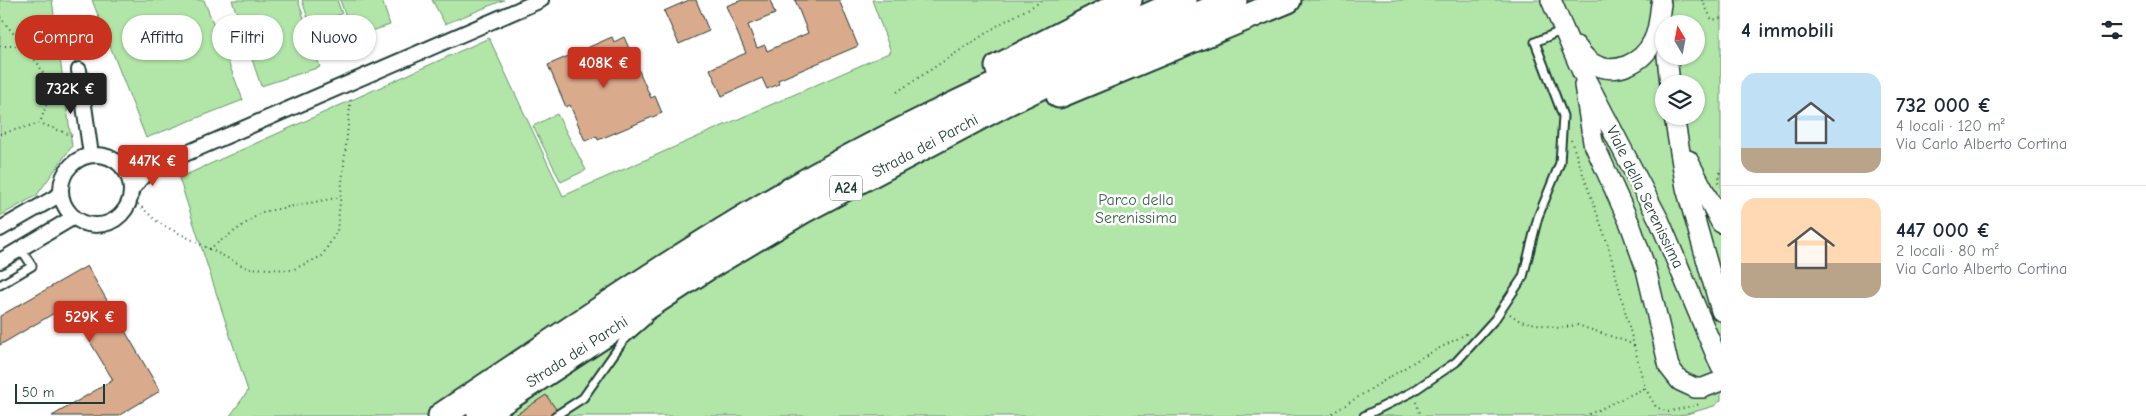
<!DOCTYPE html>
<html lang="it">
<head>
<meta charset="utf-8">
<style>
  :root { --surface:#fff; --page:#f2f2f3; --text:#1f2937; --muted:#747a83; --line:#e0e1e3; --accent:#c8321e }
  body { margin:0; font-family:"Comic Neue",sans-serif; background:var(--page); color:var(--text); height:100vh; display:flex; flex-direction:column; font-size:19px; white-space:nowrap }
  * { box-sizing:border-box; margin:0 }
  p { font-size:16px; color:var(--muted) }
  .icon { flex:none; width:28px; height:28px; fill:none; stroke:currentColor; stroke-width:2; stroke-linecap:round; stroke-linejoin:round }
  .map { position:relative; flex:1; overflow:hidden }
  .details { display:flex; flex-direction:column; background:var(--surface); width:425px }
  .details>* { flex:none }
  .hud { position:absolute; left:15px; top:15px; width:475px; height:45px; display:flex; gap:10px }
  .needle { width:32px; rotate:350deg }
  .buttons { position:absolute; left:1655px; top:15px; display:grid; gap:10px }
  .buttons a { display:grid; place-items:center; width:50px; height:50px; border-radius:50%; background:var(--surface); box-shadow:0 1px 4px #0004; font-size:25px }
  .scale { position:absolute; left:15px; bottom:12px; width:90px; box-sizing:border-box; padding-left:5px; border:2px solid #1f3d34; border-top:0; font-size:14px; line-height:18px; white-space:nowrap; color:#1f3d34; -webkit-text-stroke:4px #fff; paint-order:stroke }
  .price { position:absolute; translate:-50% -42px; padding:0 11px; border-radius:5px; background:var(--accent); color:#fff; font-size:16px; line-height:32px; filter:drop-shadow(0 1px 2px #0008) }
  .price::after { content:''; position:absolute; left:50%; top:30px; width:15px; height:11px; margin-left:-8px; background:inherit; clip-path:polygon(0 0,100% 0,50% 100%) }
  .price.active { background:#222; color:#fff }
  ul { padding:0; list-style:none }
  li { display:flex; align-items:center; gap:15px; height:125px; padding:0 20px }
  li+li { border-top:1px solid var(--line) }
  li span { display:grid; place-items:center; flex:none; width:140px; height:100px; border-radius:15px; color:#555 }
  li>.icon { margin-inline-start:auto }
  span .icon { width:60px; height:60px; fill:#fffc; stroke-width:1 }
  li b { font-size:21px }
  h2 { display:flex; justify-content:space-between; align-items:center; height:60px; padding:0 20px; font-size:21px }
  .pill { padding:0 18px; border-radius:22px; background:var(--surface); box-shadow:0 1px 4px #0004; font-size:18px; line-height:45px }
  .pill.active { background:var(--accent); color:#fff }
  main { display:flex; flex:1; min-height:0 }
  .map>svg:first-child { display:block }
</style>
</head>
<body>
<main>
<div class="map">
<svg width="1721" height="416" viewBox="0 0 1721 416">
  <rect width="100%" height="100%" fill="#fff"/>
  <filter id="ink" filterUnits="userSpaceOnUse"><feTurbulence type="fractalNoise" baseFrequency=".02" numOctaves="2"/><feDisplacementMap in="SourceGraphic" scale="10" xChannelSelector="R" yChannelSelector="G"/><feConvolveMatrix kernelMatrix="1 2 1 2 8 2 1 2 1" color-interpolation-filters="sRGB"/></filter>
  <g filter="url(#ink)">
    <path fill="#b2e6a8" stroke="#68926e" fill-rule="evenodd" d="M0,0H52L72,146L37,195L0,216Z
      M92,0H204L243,100L146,138Z
      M232,0H298L320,67L261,86Z
      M302,0H337L342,14L310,25Z
      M340,0H382L390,25L353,37Z
      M432,0H504L445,24Z
      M872,0H1721V400L1714,406L1680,416H230L248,391L179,178L489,38L563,196L891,52ZM1664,24H1696V56H1664ZM1664,84H1696V116H1664Z
      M557,114L586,170L561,182L533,126Z"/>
    <path fill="#daaa8c" stroke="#1f3d34" d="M689,0H696L709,31L679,44L664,11Z
      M742,0H770L775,14L748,25L757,48L765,45L767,51L808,33L795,0H839L858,46L778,80L779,84L767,89L762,78L722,96L710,69L746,53L726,6Z
      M341,21L351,50L333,55L324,27Z
      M612,37L614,42L624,37L651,98L655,96L662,113L598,140L597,136L585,141L570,105L566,107L548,65Z
      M87,266L160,391L118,416H52L113,380L68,305L0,345V316Z
      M546,395L556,409L550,416H514Z"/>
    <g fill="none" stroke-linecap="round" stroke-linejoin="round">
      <defs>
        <path id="service" d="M0,285L32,266L21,249
          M555,416L583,398L623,341L647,320
          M1364,416L1412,392L1456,362L1495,319L1523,277L1538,217L1560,163L1563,116L1535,42L1563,30"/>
        <path id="minor" d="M79,70L91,155
          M61 190a35 35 0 1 1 70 0a35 35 0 1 1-70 0Z
          M122,167L157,166
          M131,191L140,179L157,166L541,0
          M0,229L61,194
          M0,261L74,217"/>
        <path id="secondary" d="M1551,0L1582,72L1660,222L1721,367
          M1576,46C1581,52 1585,59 1592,63C1614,77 1643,63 1653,41C1659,30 1659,16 1661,4
          M1667,56L1670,84
          M1584,85L1593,142L1630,224L1646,269L1669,367L1680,381L1695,388H1703L1721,381
          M1674,116L1686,188L1721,311
          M1688,160L1721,223"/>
        <path id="motorway" d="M998,67L1129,0
          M1059,95L1288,0
          M441,416C559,338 675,256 798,186C922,115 1054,59 1184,0
          M480,416L706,268L802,211L1006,103L1128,44L1234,0"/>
      </defs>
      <use href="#service" stroke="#1f3d34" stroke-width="11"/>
      <use href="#minor" stroke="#1f3d34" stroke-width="18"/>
      <use href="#secondary" stroke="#1f3d34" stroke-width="22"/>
      <use href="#motorway" stroke="#1f3d34" stroke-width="29"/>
      <path stroke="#1f3d34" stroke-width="2" stroke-dasharray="1 4" stroke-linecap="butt" d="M1702,0L1712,20L1721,18
        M0,17L39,65L51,91L40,123
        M0,46H22
        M897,92L1000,24L1044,0
        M0,134L40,123L76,137
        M1571,140L1608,245L1645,388L1585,416
        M104,148L120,154
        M1718,183L1721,168
        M138,204L159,223L247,268L292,270L322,256L337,231L351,97
        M209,249L262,212L341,197
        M1510,314L1520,321L1559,328L1577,325L1628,342L1633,346
        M1645,388L1656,407L1668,412L1700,404
        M1416,402L1421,416
        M1328,416L1417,360L1470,332"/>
      <use href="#service" stroke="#fff" stroke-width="7"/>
      <use href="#minor" stroke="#fff" stroke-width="14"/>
      <use href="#secondary" stroke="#fff" stroke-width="19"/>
      <use href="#motorway" stroke="#fff" stroke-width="25"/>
    </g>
  </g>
  <g text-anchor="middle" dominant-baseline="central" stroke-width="5" stroke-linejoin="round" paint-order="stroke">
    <rect fill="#fff" stroke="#627771" stroke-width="1" x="830" y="175.5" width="32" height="25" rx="4"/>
    <g font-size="15" font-weight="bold" fill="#1f3d34">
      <text x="846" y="188">A24</text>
    </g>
    <g font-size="16" fill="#1f3d34" stroke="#fff">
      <text transform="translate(925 146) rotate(-28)">Strada dei Parchi</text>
      <text transform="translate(1645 197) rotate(64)">Viale della Serenissima</text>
      <text transform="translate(577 352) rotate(-33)">Strada dei Parchi</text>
    </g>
    <g font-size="16" fill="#3c5f4b" stroke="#fff">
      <text x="1136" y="200">Parco della<tspan x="1136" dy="18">Serenissima</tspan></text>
    </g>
  </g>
</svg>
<div class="buttons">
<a><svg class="needle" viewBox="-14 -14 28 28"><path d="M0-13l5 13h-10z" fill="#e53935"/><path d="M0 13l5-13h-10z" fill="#747a83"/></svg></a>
<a><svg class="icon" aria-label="layers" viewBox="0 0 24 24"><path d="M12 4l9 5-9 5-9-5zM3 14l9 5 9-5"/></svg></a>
</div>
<div class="scale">50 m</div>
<b class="price" style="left:604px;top:89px">408K €</b>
<b class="price active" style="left:71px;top:115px">732K €</b>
<b class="price" style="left:153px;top:187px">447K €</b>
<b class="price" style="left:90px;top:343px">529K €</b>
<div class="hud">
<a class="pill active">Compra</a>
<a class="pill">Affitta</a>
<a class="pill">Filtri</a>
<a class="pill">Nuovo</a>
</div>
</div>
<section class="details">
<h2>4 immobili<svg class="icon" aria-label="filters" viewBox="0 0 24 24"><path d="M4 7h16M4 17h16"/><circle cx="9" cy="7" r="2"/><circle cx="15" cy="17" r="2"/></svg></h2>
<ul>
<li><span style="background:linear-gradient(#bfe0f5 75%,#b9a48a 0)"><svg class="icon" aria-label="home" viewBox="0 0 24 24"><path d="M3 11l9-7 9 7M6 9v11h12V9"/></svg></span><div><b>732 000 €</b><p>4 locali · 120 m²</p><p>Via Carlo Alberto Cortina</p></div></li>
<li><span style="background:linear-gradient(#ffd9b3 65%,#b9a48a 0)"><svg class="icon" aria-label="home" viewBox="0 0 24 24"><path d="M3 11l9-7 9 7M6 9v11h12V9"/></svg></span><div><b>447 000 €</b><p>2 locali · 80 m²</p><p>Via Carlo Alberto Cortina</p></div></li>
</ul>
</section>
</main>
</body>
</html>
